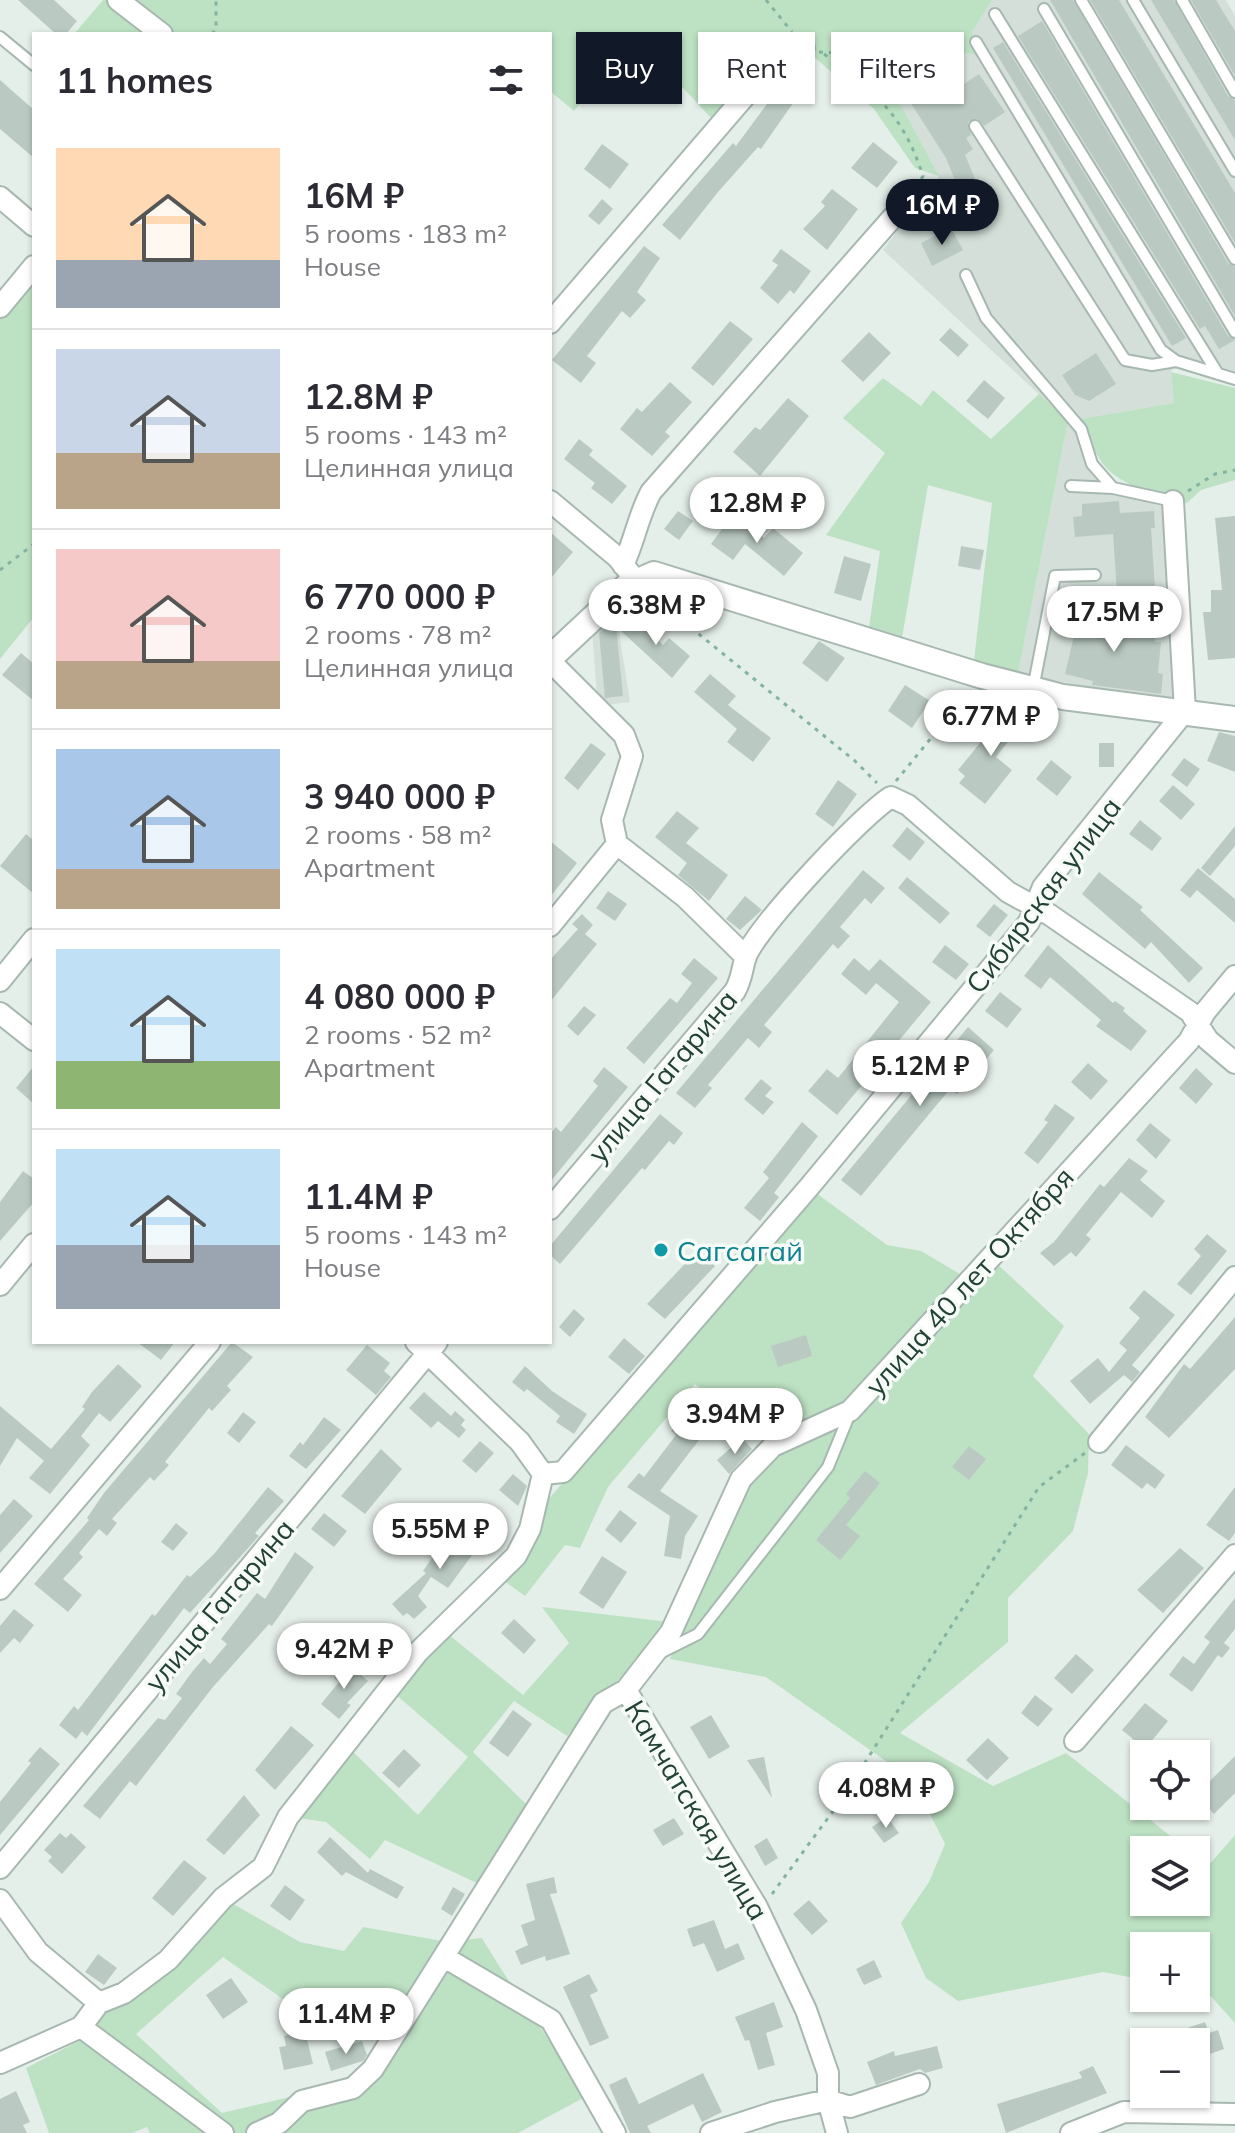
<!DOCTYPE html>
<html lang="en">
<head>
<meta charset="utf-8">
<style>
  :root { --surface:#fff; --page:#f2f2f3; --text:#2b2b33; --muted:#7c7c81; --line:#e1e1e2; --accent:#111827 }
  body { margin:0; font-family:Mulish,sans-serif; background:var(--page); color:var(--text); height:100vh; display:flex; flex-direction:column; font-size:30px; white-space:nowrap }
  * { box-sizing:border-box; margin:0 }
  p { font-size:26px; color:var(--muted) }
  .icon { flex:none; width:44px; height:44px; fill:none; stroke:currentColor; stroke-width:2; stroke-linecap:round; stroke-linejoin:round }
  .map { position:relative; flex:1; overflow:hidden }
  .side { position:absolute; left:32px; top:32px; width:520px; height:1312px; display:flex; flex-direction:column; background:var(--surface); border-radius:0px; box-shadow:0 2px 6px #0004 }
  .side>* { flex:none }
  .banner { position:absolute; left:576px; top:32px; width:538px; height:72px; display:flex; gap:16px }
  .buttons { position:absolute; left:1130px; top:1740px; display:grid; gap:16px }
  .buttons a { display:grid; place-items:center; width:80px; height:80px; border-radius:0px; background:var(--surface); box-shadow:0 2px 6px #0004; font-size:40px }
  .price { position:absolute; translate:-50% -68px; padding:0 18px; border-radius:28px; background:#fff; color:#222; font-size:26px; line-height:52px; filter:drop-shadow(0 2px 4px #0008) }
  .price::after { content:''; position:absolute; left:50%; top:48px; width:24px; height:18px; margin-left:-12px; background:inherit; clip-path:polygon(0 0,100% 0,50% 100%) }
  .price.current { background:var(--accent); color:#fff }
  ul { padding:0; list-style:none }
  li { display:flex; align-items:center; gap:24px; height:200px; padding:0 24px }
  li+li { border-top:2px solid var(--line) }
  li span { display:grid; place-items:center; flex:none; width:224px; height:160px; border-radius:0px; color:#555 }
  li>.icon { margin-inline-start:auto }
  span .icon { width:96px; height:96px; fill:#fffc; stroke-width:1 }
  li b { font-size:34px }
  h2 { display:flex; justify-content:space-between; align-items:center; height:96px; padding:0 24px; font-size:34px }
  .chip { padding:0 28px; border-radius:0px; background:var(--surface); box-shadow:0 2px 6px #0004; font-size:28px; line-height:72px }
  .chip.current { background:var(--accent); color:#fff }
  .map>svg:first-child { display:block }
</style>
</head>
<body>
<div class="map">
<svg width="1235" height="2133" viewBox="0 0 1235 2133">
  <rect width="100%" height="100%" fill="#e5efe9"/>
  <path fill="#d3dfd8" d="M992,0H1226L1235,16V374L1175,364L1171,372L1174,403L1068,421L1077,434L1089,468L1130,496L1161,506L1166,511L1179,691L1170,703L1018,673L1068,421L883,250L939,176L893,90L969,53L972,32Z
    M605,616L618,626L630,702L606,705L597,696L592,629Z"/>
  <path fill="#bde1c3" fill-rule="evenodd" d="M103,0H992L972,32L977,55L968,53L893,90L939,176L915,168L874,109L813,56L797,52L715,122L635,37L574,111L550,91V34H74Z
    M34,278V617L0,659V317Z
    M1171,372L1235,388V480L1201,490L1187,503C1160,495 1122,488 1103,464C1093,451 1088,432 1080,419L1174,403Z
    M883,378L921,406L933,390L991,439L1039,394L1068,421L1018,673L974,661L992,503L928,485L902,638L869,627L880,551L826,535L885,453L843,418Z
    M816,1193L887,1245L921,1251L960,1274L995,1262L1064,1326L1033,1376L1089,1434L1088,1473L1073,1531L1008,1598V1642L900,1733L993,1786L1066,1753L1188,1850H1144V1902H1196V1857L1208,1866L1235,1835V2023L1206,1991L1196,1989V1946H1144V1980L1103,1972L958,2001L926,1978L901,1923L929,1882L945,1844L913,1780L766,1677L670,1659L731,1514L768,1445L695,1384L608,1487L580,1548L565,1545L525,1596L504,1581L546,1502Z
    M542,1607L669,1622C638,1664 599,1696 567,1736L514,1701L473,1752L528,1806L481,1885L385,1840L370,1859L326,1822L298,1818L348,1747L418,1815L468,1757L394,1693L448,1634L523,1695L569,1643Z
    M228,1901L300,1942L344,1951L363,1927L448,1942L482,1938C514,1992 552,2042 585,2097L518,2133H150L147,2127L132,2133H49L26,2068L83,2039L104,2011ZM223,1957L300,2011L398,2017L362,2075L349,2083L222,2113L136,2034Z"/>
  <path fill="#bacac2" d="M18,0H54L77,21L66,34H56Z
    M1050,0H1073L1228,263L1235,267V316Z
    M1090,0H1119L1235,193V243Z
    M1151,0H1174L1228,96L1235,100V140Z
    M1191,0H1216L1235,31V76Z
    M1042,21L1228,336L1235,340L1219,349L1205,326L1200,329L1018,36Z
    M1003,42L1186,338L1172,346L993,48Z
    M789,74L805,86L761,149L758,147L718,192L680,240L662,225L733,143L736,146Z
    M979,74L1005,112L984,126L978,119L968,122L971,135L966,138L973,149L965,155L979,188L961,195L946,158L905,94L933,76L946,96Z
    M0,80L34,110V158L0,129Z
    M873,142L898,162L877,188L851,168Z
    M602,144L629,164L610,189L584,169Z
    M832,189L858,209L827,250L803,229L825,206L821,202Z
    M602,199L613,209L599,225L588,216Z
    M951,228L963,250L932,266L921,243Z
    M644,246L660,258L637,292L646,300L630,318L622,311L587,356L596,363L581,383L552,360Z
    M781,249L811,271L794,294L790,290L778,304L760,288L778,265L772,261Z
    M730,321L753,339L713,386L691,368Z
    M950,328L969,345L958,357L939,340Z
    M869,332L891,353L863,382L841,361Z
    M1096,353L1116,384L1089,401L1075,395L1062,375Z
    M984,380L1005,398L988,419L966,401Z
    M670,382L692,402L665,432L670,436L652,456L620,429L637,408L642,412Z
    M788,398L809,416L760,476L733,452L755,427L760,430Z
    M579,439L593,450L589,455L627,486L612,504L591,488L595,483L564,459Z
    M1119,501L1120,513L1154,511L1155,528H1151L1155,589L1117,592L1113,534L1075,537L1073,517L1082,516V504Z
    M678,511L693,521L679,540L664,529Z
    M733,514L764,538L773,528L803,553L784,576L745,544L733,560L711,544Z
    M1235,516V658L1208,660L1203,612H1211V590H1222L1215,518Z
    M550,532L573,552L550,579Z
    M961,546L984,550L980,570L958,566Z
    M844,556L871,564L861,601L834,593Z
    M1082,602L1110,608L1105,628L1156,631L1155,642H1161L1158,673L1163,674L1161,694L1092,685L1093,681L1065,674Z
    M633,615L663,645L669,638L690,656L672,678L619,629Z
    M616,626L623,696L605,698L599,633L606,627Z
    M819,641L845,658L827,682L802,663Z
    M21,653L34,664V701L2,675Z
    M710,674L736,696L728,705L771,738L753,762L727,742L737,729L694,692Z
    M905,685L930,701L912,728L888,711Z
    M1011,705L1027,718L996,757L1012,770L985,804L959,783L965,776L958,770Z
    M1219,732L1235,736V772L1207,761Z
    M591,743L606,754L578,790L564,778Z
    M1099,743H1114V767H1099Z
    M1184,758L1200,769L1187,787L1171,775Z
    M1051,760L1072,777L1057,796L1036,779Z
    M838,780L857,794L833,827L815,814Z
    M1173,785L1195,804L1181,820L1159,801Z
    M677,811L699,828L686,843L728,875L709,901L678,875L687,863L655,837Z
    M1140,820L1162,838L1152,851L1129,834Z
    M1235,826V846L1210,876L1201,868Z
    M907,827L925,842L910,861L892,846Z
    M26,834L34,841V894L0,866Z
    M550,841L577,863L550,897Z
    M1198,868L1235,899V923L1197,890L1190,898L1180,890Z
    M863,870L885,888L871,904L865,898L840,927L850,936L838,949L833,944L764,1025L772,1032L759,1048L748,1038L708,1085L712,1088L695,1108L676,1093Z
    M1099,872L1143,907L1140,910L1203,968L1189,983L1151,942L1145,949L1082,894Z
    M907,877L950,913L940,924L898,888Z
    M608,891L627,904L615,921L596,908Z
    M745,896L762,910L740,930L726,919Z
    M994,904L1008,915L990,937L976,926Z
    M582,914L593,925L585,934L597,944L550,1002V960L578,929L572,924Z
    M945,945L969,964L956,980L932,962Z
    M1048,945L1113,1003L1115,1001L1125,1008L1123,1011L1147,1031L1131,1051L1096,1026L1101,1020L1050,977L1041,989L1024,976Z
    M694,958L718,978L644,1064L626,1048L670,998L677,1003L692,983L681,974Z
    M854,958L869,971L880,959L931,1002L837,1115L808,1091L827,1069L838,1078L899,1002L876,983L866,995L841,974Z
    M1000,992L1022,1009L1007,1028L985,1011Z
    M584,1006L596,1015L578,1036L567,1026Z
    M968,1027L994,1050L957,1094L950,1089L861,1196L841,1180Z
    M1088,1063L1108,1081L1091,1100L1071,1082Z
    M34,1066V1104L16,1088Z
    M604,1067L628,1087L550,1182V1134L556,1127L561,1132L598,1086L593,1081Z
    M1196,1068L1213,1084L1196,1104L1179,1088Z
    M761,1079L772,1088L765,1096L774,1102L763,1115L744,1099Z
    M1055,1104L1075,1118L1038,1164L1024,1153L1048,1122L1044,1120Z
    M660,1114L683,1133L674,1145L669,1141L645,1170L642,1168L560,1264L550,1255V1246Z
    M802,1122L818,1136L774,1193L779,1197L760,1221L744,1208L769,1178L763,1172Z
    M1150,1123L1171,1140L1156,1159L1136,1140Z
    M1129,1158L1148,1171L1140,1180L1165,1201L1152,1218L1121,1192L1086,1235L1091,1239L1076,1257L1071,1252L1054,1266L1040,1253L1054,1242L1100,1184L1104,1187Z
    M23,1171L34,1179V1202L0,1241V1202Z
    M1207,1234L1227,1251L1191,1295L1177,1284L1201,1256L1194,1249Z
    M697,1251L715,1266L665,1319L647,1304Z
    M1144,1290L1175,1315L1132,1365L1140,1372L1132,1382L1124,1375L1090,1404L1070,1381L1098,1358L1109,1372L1127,1350L1119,1343L1140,1318L1129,1308Z
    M574,1309L585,1319L570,1337L559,1327Z
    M1235,1317V1369L1169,1438L1145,1417L1184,1364L1190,1369Z
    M806,1335L812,1356L778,1367L771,1346Z
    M624,1338L645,1356L629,1374L608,1357Z
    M137,1342H175L161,1360Z
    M232,1342L253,1357L227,1386L231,1390L212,1411L209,1408L165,1462L169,1465L154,1481L150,1477L112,1519L117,1523L107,1536L99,1529L79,1553L83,1557L63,1579L82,1595L68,1612L34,1584L89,1520L87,1518L104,1493Z
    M367,1345L390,1363L384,1371L391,1377L376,1395L346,1370Z
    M118,1364L142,1386L110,1422L99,1413L81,1436L90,1445L50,1494L29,1478L44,1461L17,1438L0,1466V1406L51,1449L85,1409L82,1407L92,1392Z
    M525,1366L552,1391L587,1414L574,1434L556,1422L560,1416L527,1389L524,1392L512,1382Z
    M424,1392L451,1416L455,1411L465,1420L461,1425L466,1430L459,1438L438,1421L431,1428L409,1408Z
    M692,1406L712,1423L660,1491L698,1516L685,1536L681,1559L664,1556L670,1516L627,1487L639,1473L644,1477L676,1435L671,1431Z
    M243,1412L256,1422L239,1443L227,1433Z
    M324,1417L341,1430L306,1469L289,1456L300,1442L303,1445Z
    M742,1438L752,1449L729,1474L717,1460Z
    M480,1441L494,1453L476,1473L462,1461Z
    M1126,1445L1165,1475L1155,1489L1147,1483L1142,1489L1111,1465Z
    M969,1446L986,1459L969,1480L952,1467Z
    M381,1449L402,1469L365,1514L341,1496Z
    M865,1471L880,1483L846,1525L860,1536L840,1560L816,1540L850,1498L846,1494Z
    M513,1474L527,1486L518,1506L499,1490Z
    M268,1487L284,1501L255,1533L259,1536L190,1613L184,1608L87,1736L82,1731L76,1739L59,1725L74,1706L78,1710L152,1614L155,1616L187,1575L190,1577L214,1554Z
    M1235,1487V1533L1229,1541L1206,1525Z
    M14,1499L33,1516L0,1553V1515Z
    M620,1510L637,1523L621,1543L605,1530Z
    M324,1513L347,1531L334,1547L311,1529Z
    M176,1523L188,1533L173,1551L161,1542Z
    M462,1525L483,1540L448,1588L431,1577L418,1596L427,1607L414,1619L407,1613L403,1616L392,1604L426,1573L423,1571L434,1555L440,1559Z
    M1180,1548L1204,1568L1163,1613L1137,1590Z
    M295,1552L314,1567L272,1626L269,1624L213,1687L136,1786L130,1781L100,1819L83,1806L158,1718L165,1720L182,1698L176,1694L192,1672L204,1658L210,1664L227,1644L221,1639L257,1593L265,1599Z
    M602,1556L627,1572L603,1609L579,1593Z
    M1235,1598V1629L1224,1643L1230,1648L1222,1658L1218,1655L1192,1692L1169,1675L1183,1656L1194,1664L1210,1642L1204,1637Z
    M14,1609L34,1625L20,1643L14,1638L0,1653V1626Z
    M514,1619L536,1640L524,1654L501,1633Z
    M386,1630L401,1643L387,1660L371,1647Z
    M1076,1654L1094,1670L1072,1694L1054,1678Z
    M348,1663L368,1681L347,1703L351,1705L339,1719L321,1704L339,1682L334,1678Z
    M1035,1695L1053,1709L1038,1727L1021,1713Z
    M1145,1703L1168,1721L1145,1749L1122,1730Z
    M513,1710L532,1724L508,1757L489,1743Z
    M711,1715L730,1747L709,1759L690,1727Z
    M291,1726L314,1745L275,1790L255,1770Z
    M988,1738L1009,1758L987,1780L966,1760Z
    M40,1747L60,1764L0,1835V1802L31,1763L28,1761Z
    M404,1749L421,1765L399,1788L382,1773Z
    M1235,1756V1793L1214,1814L1196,1795Z
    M764,1757L772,1798L747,1760Z
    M244,1795L260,1815L224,1855L206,1840Z
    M887,1817L899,1833L884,1843L872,1827Z
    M674,1818L684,1834L663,1846L653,1830Z
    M60,1833L66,1838L71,1833L86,1847L62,1874L48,1861L52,1857L44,1850Z
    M330,1837L368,1873L370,1869L404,1887L397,1899L346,1872L342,1876L317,1852Z
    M767,1838L778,1858L765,1866L754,1846Z
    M184,1860L207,1878L173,1916L152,1898Z
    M554,1877L557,1893L550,1894L570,1954L546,1961L545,1956L521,1965L515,1951L528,1945L521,1925L535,1920L526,1884Z
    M285,1885L305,1900L290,1921L270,1906Z
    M453,1887L465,1894L452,1916L441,1909Z
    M809,1900L828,1921L812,1935L793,1914Z
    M714,1920L725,1949L738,1943L745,1959L717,1972L704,1943L693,1947L687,1929Z
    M98,1954L117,1968L104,1985L85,1972Z
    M874,1960L882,1977L864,1985L856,1969Z
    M589,1974L598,1991L590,1995L609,2038L590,2046L563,1987Z
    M231,1978L248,2002L223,2019L206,1995Z
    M774,2002L783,2027L766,2033L775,2065L758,2070L749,2040L745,2041L735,2017Z
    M1205,2022L1209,2033L1218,2030L1224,2049L1204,2056L1199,2042H1185L1181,2030Z
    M305,2031L313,2064L284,2070L279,2047L286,2046L284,2036Z
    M362,2041L367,2055L363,2061L331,2071L325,2052Z
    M937,2046L943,2068L925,2073L920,2069L876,2085L867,2062L894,2051L895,2056Z
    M1093,2066L1107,2093L1006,2133L997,2104L1082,2078L1079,2072Z
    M703,2073L722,2112L702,2122L693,2104L647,2126L651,2133H630L609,2085L626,2077L639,2104Z
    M16,2091L30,2122L23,2125L27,2133H0V2099Z"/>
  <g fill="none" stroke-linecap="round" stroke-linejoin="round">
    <defs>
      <path id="service" d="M1081,0L1235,259
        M1133,0L1235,171
        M1182,0L1235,92
        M1044,9L1235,332
        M995,14L1218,374
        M0,37L34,65
        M976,42L1161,350L1176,361L1235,379
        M975,126L1125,360L1152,365L1176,361
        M966,275L986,318L1081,429L1092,464L1113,488
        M1071,486L1113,488L1173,501
        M1033,689L1055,576L1095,575
        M660,1653L698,1634L828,1467L850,1413"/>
      <path id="minor" d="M118,0L162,34
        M0,197L34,226
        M0,307L34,266
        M550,323L781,54L804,48
        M550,501L617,557L630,573
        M623,565C635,540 638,516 651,492L909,199
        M550,661L624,735L632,756L612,820L617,844L685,897L746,957
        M550,926L617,844
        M0,981L34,939
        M0,1013L34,1040
        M550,1209L735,991C742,979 742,968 746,956C759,925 861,816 891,797L908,805L1008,892L1050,915L1190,1012L1208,1040L1235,1063
        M0,1285L34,1244
        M416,1342L520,1442L543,1474
        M1099,1442L1235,1277
        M543,1474L563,1472L810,1186L1029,922L1043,887L1185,711L1173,501
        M0,1589L210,1342
        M626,1690L757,1907L806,2010L828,2073V2100L837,2133
        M1075,1741L1235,1555
        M0,1868L437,1342
        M0,1900L38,1952L99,2003
        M444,1957L551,2020L615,2133
        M81,2027L223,2133
        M0,2063L81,2027L99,2003L124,1993L168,1960L223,1898L263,1867L288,1817L418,1652L516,1556L530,1529L543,1474
        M257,2133L279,2123L302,2101L353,2088L373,2069L603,1703L626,1690L671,1632L741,1479L773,1446L850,1411L1189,1041L1205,1012L1235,976
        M711,2133L775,2112L828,2100L850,2107L919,2084
        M1071,2133L1124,2112L1235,2114"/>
      <path id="tertiary" d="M550,658L627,586L654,574L982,676L1063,697L1235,719"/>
    </defs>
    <use href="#service" stroke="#a7b8b0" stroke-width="14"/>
    <use href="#minor" stroke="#a7b8b0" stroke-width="24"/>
    <use href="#tertiary" stroke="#a7b8b0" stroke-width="28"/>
    <path stroke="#84b4a0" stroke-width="3" stroke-dasharray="4 6" stroke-linecap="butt" d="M766,0L792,32
      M212,34L216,29V0
      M819,52L844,53L903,41C926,54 940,63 964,49
      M824,54C876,94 902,112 923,176L917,186
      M1188,491L1215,474L1235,470
      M0,570L34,544
      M652,596L855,761L877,783
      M896,781L967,694
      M772,1894L842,1799L1039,1487L1085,1453"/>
    <use href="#service" stroke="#fff" stroke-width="10"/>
    <use href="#minor" stroke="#fff" stroke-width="20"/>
    <use href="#tertiary" stroke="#fff" stroke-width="24"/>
  </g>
  <circle fill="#0f9aa8" stroke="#f6fbf8" stroke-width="3" cx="661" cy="1250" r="8"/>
  <g text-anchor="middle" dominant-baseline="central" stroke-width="7" stroke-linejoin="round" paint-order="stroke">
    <g font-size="28" fill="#234236" stroke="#f6fbf8">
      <text transform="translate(1043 895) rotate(-53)">Сибирская улица</text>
      <text transform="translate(662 1076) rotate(-50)">улица Гагарина</text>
      <text transform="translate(969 1281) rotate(-48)">улица 40 лет Октября</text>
      <text transform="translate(219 1605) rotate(-50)">улица Гагарина</text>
      <text transform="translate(697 1810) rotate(59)">Камчатская улица</text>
    </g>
    <g font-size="28" fill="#0d838f" stroke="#f6fbf8" text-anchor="start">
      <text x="677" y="1250">Сагсагай</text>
    </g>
  </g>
</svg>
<div class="buttons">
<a><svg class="icon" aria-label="locate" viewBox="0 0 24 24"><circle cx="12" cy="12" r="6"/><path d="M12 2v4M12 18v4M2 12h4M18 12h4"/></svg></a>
<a><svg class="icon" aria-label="layers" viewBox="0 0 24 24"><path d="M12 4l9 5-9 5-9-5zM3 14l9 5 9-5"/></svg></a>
<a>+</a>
<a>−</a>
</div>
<b class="price current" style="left:942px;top:247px">16M ₽</b>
<b class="price" style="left:757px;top:545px">12.8M ₽</b>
<b class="price" style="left:656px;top:647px">6.38M ₽</b>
<b class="price" style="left:1114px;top:654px">17.5M ₽</b>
<b class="price" style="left:991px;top:758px">6.77M ₽</b>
<b class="price" style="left:920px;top:1108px">5.12M ₽</b>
<b class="price" style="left:735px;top:1456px">3.94M ₽</b>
<b class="price" style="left:440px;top:1571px">5.55M ₽</b>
<b class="price" style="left:344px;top:1691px">9.42M ₽</b>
<b class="price" style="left:886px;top:1830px">4.08M ₽</b>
<b class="price" style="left:346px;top:2056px">11.4M ₽</b>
<div class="banner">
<a class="chip current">Buy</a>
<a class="chip">Rent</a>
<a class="chip">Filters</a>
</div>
<section class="side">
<h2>11 homes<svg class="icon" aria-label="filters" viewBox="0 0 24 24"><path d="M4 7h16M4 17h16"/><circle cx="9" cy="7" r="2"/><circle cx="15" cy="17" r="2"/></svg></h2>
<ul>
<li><span style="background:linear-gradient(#ffd9b3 70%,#9aa5b1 0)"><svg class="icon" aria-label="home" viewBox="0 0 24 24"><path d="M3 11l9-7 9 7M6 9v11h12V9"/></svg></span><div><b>16M ₽</b><p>5 rooms · 183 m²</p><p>House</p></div></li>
<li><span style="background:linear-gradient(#c9d6e8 65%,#b9a48a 0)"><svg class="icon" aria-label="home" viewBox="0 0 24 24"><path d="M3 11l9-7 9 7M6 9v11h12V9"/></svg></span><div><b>12.8M ₽</b><p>5 rooms · 143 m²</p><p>Целинная улица</p></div></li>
<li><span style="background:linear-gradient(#f6c9c9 70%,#b9a48a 0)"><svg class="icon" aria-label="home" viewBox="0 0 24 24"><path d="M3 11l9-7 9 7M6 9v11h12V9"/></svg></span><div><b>6 770 000 ₽</b><p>2 rooms · 78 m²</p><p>Целинная улица</p></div></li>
<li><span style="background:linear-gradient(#a9c7e8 75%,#b9a48a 0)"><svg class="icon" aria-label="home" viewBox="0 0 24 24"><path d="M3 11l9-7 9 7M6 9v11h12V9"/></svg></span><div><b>3 940 000 ₽</b><p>2 rooms · 58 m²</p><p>Apartment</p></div></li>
<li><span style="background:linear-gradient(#bfe0f5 70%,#8fb573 0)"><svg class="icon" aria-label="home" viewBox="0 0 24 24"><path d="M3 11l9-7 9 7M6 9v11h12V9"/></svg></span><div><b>4 080 000 ₽</b><p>2 rooms · 52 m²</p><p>Apartment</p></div></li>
<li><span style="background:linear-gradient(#bfe0f5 60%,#9aa5b1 0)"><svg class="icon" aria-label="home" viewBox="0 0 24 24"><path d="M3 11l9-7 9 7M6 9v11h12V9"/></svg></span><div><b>11.4M ₽</b><p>5 rooms · 143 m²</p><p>House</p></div></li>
</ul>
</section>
</div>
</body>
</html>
